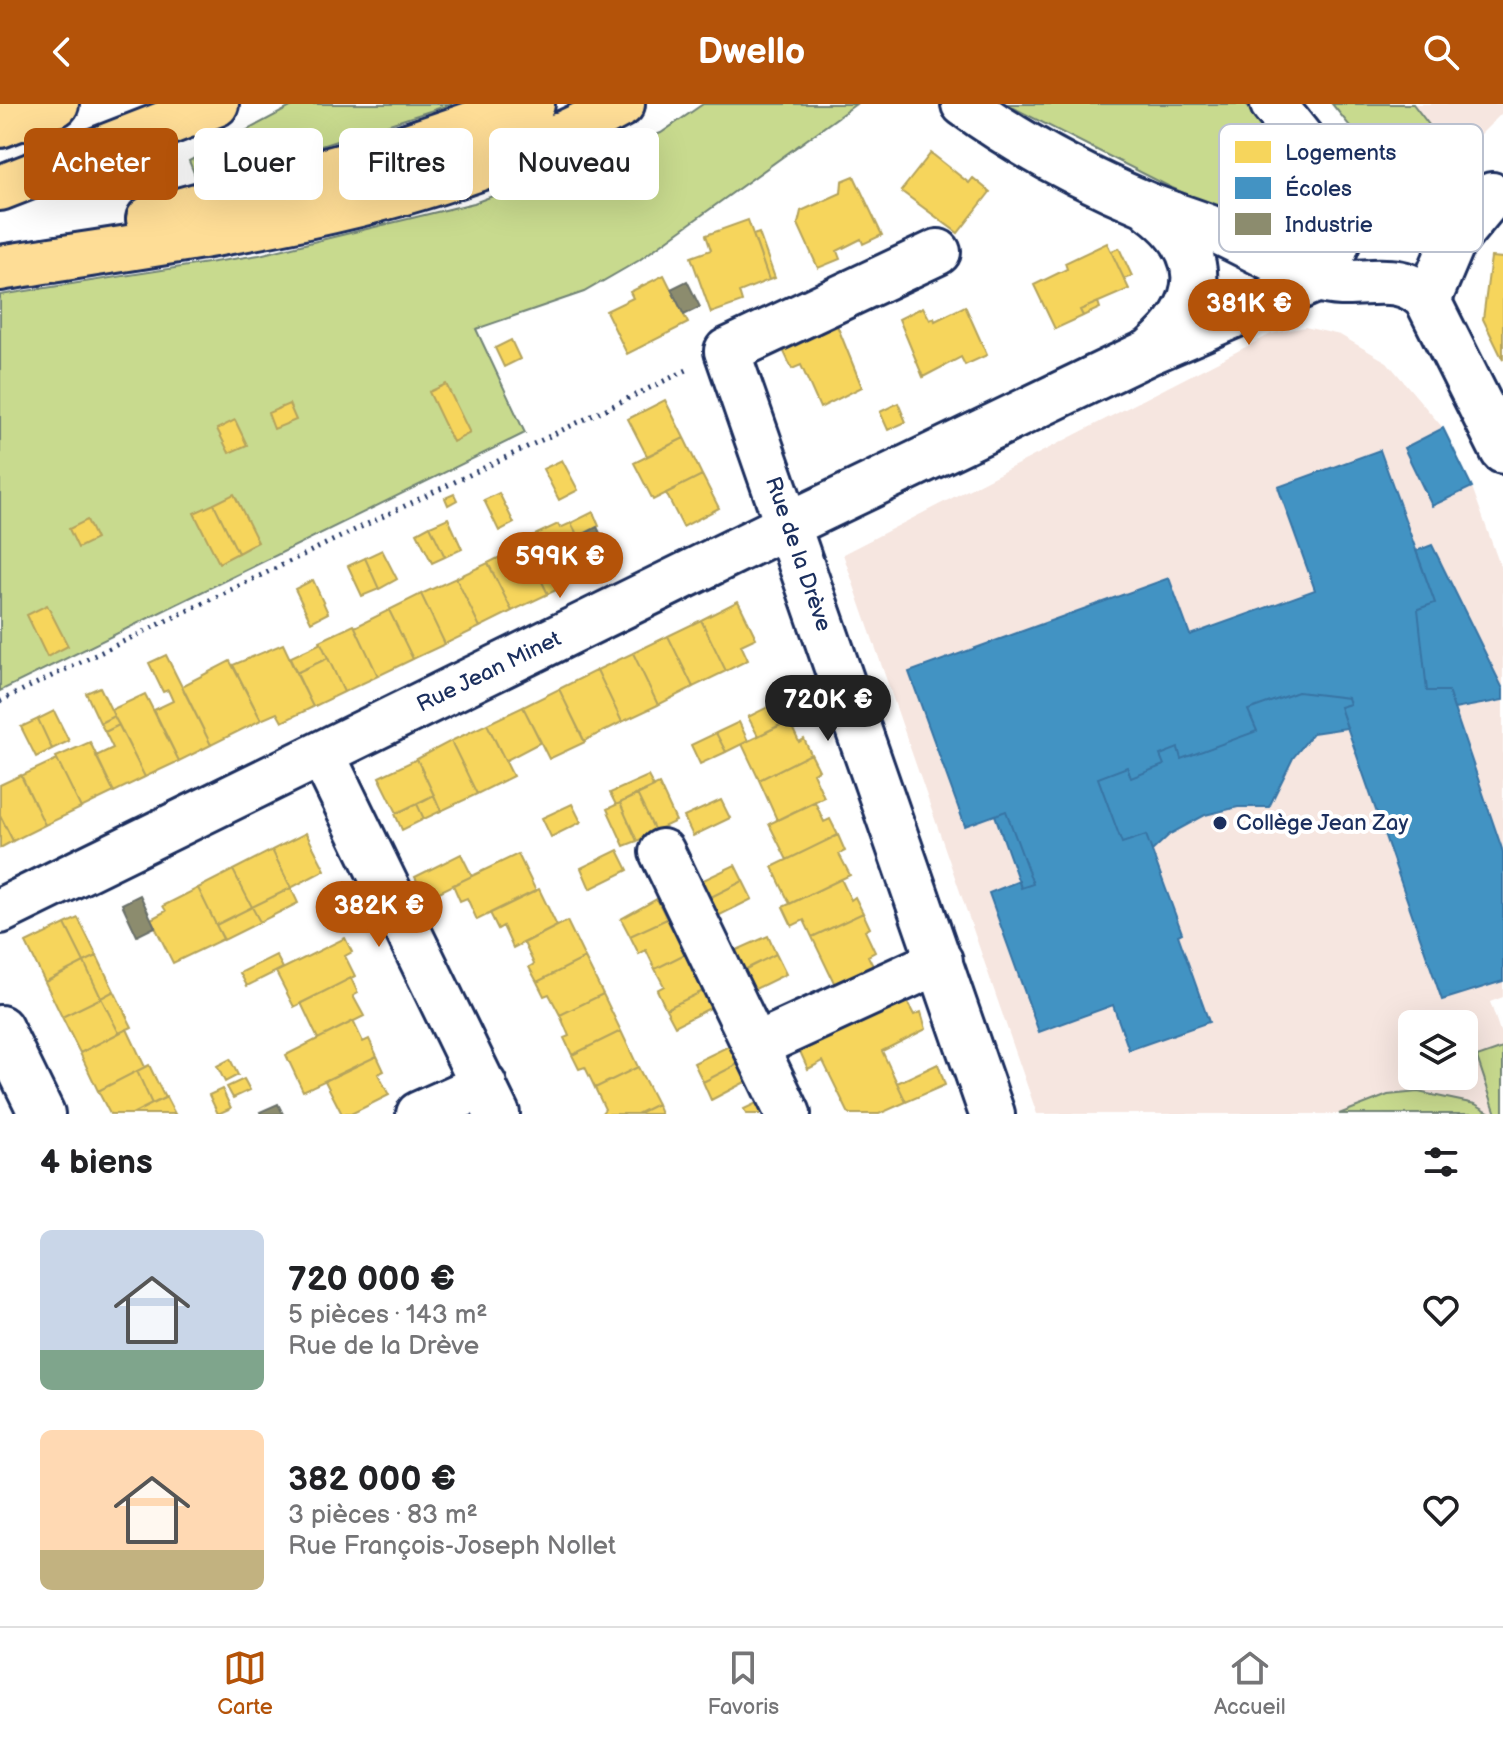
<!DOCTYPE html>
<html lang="fr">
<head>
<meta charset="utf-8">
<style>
  :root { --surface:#fff; --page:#f6f6f6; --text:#202124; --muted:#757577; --line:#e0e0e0; --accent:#b45309 }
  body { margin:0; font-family:"Balsamiq Sans",sans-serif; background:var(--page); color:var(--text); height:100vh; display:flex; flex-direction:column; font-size:30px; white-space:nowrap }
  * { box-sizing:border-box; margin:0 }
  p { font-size:26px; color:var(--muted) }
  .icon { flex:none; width:44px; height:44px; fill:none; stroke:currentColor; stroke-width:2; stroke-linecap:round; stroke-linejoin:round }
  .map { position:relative; height:1010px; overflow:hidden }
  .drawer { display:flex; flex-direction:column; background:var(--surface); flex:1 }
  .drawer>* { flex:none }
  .top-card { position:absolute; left:24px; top:24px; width:800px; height:72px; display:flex; gap:16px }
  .fabs { position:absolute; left:1398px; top:906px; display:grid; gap:16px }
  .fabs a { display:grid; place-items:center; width:80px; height:80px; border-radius:12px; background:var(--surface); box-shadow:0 8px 32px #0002; font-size:40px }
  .price { position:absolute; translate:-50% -68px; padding:0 18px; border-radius:28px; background:var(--accent); color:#fff; font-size:26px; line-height:52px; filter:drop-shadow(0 2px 4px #0008) }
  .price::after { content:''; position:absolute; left:50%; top:48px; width:24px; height:18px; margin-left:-12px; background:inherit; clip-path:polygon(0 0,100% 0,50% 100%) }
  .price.on { background:#222; color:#fff }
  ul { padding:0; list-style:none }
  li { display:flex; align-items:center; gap:24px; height:200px; padding:0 40px }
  li span { display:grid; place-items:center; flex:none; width:224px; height:160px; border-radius:12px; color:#555 }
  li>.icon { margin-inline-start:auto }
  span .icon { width:96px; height:96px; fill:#fffc; stroke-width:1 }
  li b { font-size:34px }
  h2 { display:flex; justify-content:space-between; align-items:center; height:96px; padding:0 40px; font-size:34px }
  .chip { padding:0 28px; border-radius:12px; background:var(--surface); box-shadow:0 8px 32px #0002; font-size:28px; line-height:72px }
  .chip.on { background:var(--accent); color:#fff }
  header { display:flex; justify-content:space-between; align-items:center; height:104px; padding:0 40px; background:var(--accent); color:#fff; font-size:36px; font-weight:700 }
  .tab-bar { display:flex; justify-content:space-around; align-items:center; height:112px; border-top:2px solid var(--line); background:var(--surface); font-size:22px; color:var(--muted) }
  .tab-bar a { display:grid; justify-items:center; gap:4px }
  .tab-bar .on { color:var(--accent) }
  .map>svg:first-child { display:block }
</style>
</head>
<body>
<header><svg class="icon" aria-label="back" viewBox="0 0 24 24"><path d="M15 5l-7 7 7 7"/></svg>Dwello<svg class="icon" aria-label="search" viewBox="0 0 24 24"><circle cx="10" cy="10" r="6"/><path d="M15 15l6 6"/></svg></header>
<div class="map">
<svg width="1503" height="1010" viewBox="0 0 1503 1010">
  <rect width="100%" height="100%" fill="#fff"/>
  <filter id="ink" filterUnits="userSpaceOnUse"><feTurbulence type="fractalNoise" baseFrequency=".0125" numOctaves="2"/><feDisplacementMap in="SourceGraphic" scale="16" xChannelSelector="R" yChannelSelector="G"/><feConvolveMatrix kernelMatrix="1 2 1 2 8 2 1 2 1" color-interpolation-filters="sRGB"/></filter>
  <g filter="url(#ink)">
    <path fill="#f6e6e0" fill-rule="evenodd" d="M1413,0H1503V8L1478,33L1433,26Z
      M1305,223L1340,231L1387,258L1443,324L1472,383L1503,470V893L1490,898L1503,936V1010H1037L843,450L1271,230ZM1412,920H1464V972H1412Z"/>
    <path fill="#c8da8e" stroke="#728476" stroke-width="2" d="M296,0H452L199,81L189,57Z
      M703,0H856L638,157L584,188L476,225L525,329L0,587V191L259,151L474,99L661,29Z
      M1006,0H1246C1274,32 1341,86 1297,129L1278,130L1170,83Z
      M1332,0H1413L1433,26L1478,33L1409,55L1365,41Z
      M1503,944V1010H1496L1477,953Z
      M1418,988L1475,1000L1492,1010H1339L1388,991Z"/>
    <path fill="#f6d55c" stroke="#b4a35d" stroke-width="2" d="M931,49L969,79L973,74L990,88L958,129L901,87Z
      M854,72L882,131L863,140L861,135L837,147L840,155L818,164L798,120L801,107L841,89L842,77Z
      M748,116L769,176L739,188L742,198L711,209L691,153L711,146L706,131Z
      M759,129L775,174L769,176L753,131Z
      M1107,139L1129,185L1080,206L1083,212L1055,225L1034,181L1067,165L1065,159Z
      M1119,144L1132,172L1124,175L1111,147Z
      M1491,153L1503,154V256L1483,215Z
      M664,171L688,219L627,250L606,207L633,194L630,188Z
      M1098,198L1100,204L1083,212L1080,206Z
      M965,202L987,251L965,261L961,253L923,273L899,215L923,203L930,216L934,214L935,217Z
      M832,209L862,283L820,304L801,261L792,265L778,235Z
      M511,236L520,255L504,263L495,244Z
      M446,280L470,329L453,338L429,288Z
      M665,296L684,334L647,352L628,315Z
      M898,299L906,318L888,326L880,308Z
      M289,300L296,316L274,325L268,309Z
      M235,316L247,341L229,349L217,325Z
      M684,334L702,371L653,396L634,359Z
      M562,356L578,386L559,396L543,365Z
      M702,371L719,404L683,423L666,389Z
      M499,389L514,419L499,427L484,396Z
      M234,390L258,438L238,449L214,400Z
      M454,390L457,396L448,401L445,394Z
      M214,400L238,449L219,459L194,409Z
      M593,408L599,422L578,433L571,419Z
      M448,414L462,445L445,453L430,422Z
      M87,416L96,435L78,444L69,425Z
      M571,419L594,462L581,470L583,473L548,490L522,437L558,420L560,424Z
      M430,422L445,453L432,459L417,429Z
      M524,441L548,490L512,507L488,459Z
      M382,446L397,475L379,485L365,454Z
      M365,454L379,485L362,492L348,462Z
      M488,459L512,507L480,523L456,474Z
      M456,474L480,523L445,540L421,490Z
      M313,476L328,509L311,518L295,485Z
      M421,490L445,540L413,555L389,506Z
      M738,497L756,534L741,541L748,556L726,567L701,516Z
      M47,501L68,542L47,553L27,511Z
      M389,506L413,555L378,572L355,523Z
      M701,516L726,567L693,583L668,532Z
      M354,521L378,572L344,588L320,537Z
      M668,532L693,583L658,601L633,549Z
      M321,539L328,554L296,569L289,554Z
      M283,540L313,603L282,618L277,609L261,616L233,561Z
      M633,549L658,601L622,618L597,566Z
      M166,551L211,641L179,657L154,606L173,597L168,586L163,588L149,559Z
      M328,554L344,588L313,603L296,569Z
      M230,557L261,616L211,641L182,582Z
      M597,566L622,618L584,637L559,585Z
      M100,583L114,612L100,619L86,589Z
      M559,585L585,638L549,655L523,603Z
      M145,590L179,657L145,673L111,606Z
      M782,596L792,615L758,632L748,613Z
      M523,603L541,638L505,657L487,620Z
      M54,607L69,637L52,645L38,615Z
      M114,612L119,621L105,628L100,619Z
      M38,615L52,645L36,653L21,623Z
      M789,617L799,638L804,635L811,650L759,676L742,640Z
      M739,618L748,637L726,648L716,629Z
      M487,620L513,672L477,690L451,637Z
      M119,621L145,673L114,688L96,652L113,644L105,628Z
      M716,629L726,648L700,660L691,641Z
      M451,637L477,690L441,707L417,655Z
      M90,638L114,688L81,704L56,653Z
      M811,650L819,666L813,669L824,693L777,716L759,676Z
      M57,655L81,704L45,721L21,672Z
      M417,655L434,691L397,709L379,673Z
      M21,671L45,721L13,737L0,711V681Z
      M648,672L654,683L616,701L610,689Z
      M659,680L676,717L655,727L637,690Z
      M637,690L655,727L637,737L620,699Z
      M434,691L441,707L424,715L417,700Z
      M721,696L730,714L693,732L684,713Z
      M815,698L824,718L830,715L838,731L787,756L769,720Z
      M620,699L637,737L624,742L607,705Z
      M417,700L424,715L402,726L395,710Z
      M572,700L581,718L551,733L542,714Z
      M0,711L13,737L0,744Z
      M306,729L325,766L291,784L272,746Z
      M838,731L845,747L839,750L850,771L790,800L772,763Z
      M272,746L291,784L252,803L233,766Z
      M618,746L628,766L590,785L581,764Z
      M461,750L472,772L425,795L415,773Z
      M518,750L536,787L477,816L467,794L460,797L453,781Z
      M735,761L743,777L705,796L697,779Z
      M233,766L252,803L216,821L198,784Z
      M841,775L851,796L855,793L863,809L812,833L804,816L792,822L783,803Z
      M743,777L752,795L714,814L705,796Z
      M198,784L223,835L173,859L151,815L166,807L163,802Z
      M291,784L298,799L260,818L252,803Z
      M539,785L557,822L513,844L503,822L498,825L490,809Z
      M657,795L667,815L630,832L621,815Z
      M252,803L260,818L224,836L216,821Z
      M863,809L870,824L865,827L875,848L868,852L877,870L839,889L812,833Z
      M78,814L97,852L84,858L65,820Z
      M667,815L685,850L655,865L646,846L639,850L630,832Z
      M567,817L585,854L537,878L529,863L534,860L524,839Z
      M65,820L84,858L45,878L26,839Z
      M768,832L776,850L740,868L730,849Z
      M345,834L352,848L345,852L355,872L294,903L276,868Z
      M685,850L703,887L666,905L657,886L664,882L655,865Z
      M776,850L786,870L749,888L740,868Z
      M276,851L283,864L247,882L240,869Z
      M97,852L114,887L101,894L84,858Z
      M585,854L603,890L560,911L549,890L544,892L537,878Z
      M84,858L101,894L62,913L45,878Z
      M351,874L358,889L353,892L364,912L318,935L301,899Z
      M114,887L132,923L119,929L101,894Z
      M703,887L712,903L675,922L666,905Z
      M603,890L621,927L572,951L564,934L569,932L560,911Z
      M903,890L914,911L921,908L926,925L882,947L906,998L879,1010H849L823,957L808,965L798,943Z
      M101,894L119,929L80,949L62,913Z
      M353,917L363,938L369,935L377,952L303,987L286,951Z
      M127,925L145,963L98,987L80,949Z
      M621,927L638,963L595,984L585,963L579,965L572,951Z
      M731,941L740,959L703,978L694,959Z
      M377,952L384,967L378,970L389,991L351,1010H342L325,977Z
      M230,955L238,971L225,978L217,962Z
      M740,959L749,976L711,996L703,978Z
      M938,960L945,981L906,998L897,979Z
      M149,961L165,994L152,1000L137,967Z
      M638,963L657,1000L637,1010H601L605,1005L595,984Z
      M137,967L152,1000L132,1010H110L98,987Z
      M244,975L250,986L233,994L227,983Z
      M222,985L231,1004L218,1010L209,991Z
      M166,993L175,1010H132Z
      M767,994L774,1010H746L744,1005Z
      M657,1000L661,1010H637Z"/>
    <path fill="#4393c3" stroke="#3775a5" stroke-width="2" d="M1443,324L1472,383L1432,402L1404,344Z
      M1380,346L1435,499L1418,505L1427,587H1448L1503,748V877L1442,896L1340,603L1350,600L1348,594L1298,588L1248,606L1257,627L1181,655L1178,644L1160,651L1164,661L1131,674L1127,663L1098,674L1122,739L1146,731L1182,829L1178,831L1209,918L1129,946L1113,901L1039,928L989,789L1019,777L1021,784L1033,780L1006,707L965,722L909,568L1169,474L1190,531L1315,486L1278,383Z
      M1432,441L1503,585V596L1454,605L1448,587H1427L1418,505L1435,499L1416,447Z
      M1298,588L1348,594L1350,600L1340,603L1347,624L1313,629L1293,654L1269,703H1238L1205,711L1170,730L1152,747L1146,731L1122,739L1098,674L1127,663L1131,674L1164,661L1160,651L1178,644L1181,655L1257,627L1248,606Z
      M1006,707L1033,780L1021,784L995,711Z"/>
    <path fill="#8c8c6e" stroke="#6a7069" stroke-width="2" d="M687,177L700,203L684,211L671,185Z
      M597,423L612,453L594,462L578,433Z
      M140,791L155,823L137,832L122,800Z
      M278,1000L283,1010H261L260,1008Z"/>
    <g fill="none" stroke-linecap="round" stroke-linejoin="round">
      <defs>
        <path id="minor" d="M964,0C1019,40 1083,74 1145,100C1166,109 1188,115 1208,123C1246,139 1281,162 1319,175C1356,188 1399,162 1428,197L1503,347
          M1338,81C1400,125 1426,123 1492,91
          M1151,105C1209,148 1208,198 1153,245
          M938,148L727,247L992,1010
          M1428,197L1453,138L1487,97
          M322,650L497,1010
          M662,748L788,1010
          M0,807L788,421L1151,247L1318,175L1330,157L1342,127L1343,96L1338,81L1273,0
          M0,924L42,1010
          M757,941L940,857
          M419,1010L484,981"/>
        <path id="highway" d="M0,21L56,0
          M0,84L216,0
          M149,115L366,56L532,0
          M0,164C212,130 431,107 622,0"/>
      </defs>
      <use href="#minor" stroke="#1b2f5e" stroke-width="50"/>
      <use href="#highway" stroke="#1b2f5e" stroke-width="50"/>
      <path stroke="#1b2f5e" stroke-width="5" stroke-dasharray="2 6" stroke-linecap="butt" d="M0,597L691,264"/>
      <use href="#minor" stroke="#fff" stroke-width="44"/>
      <use href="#highway" stroke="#fedd96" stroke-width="44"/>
    </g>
  </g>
  <circle fill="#1b2f5e" stroke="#fff" stroke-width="3" cx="1220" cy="719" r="8"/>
  <g text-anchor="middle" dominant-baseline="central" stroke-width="8" stroke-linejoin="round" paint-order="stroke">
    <g font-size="22" fill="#1b2f5e" stroke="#fff">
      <text transform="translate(798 450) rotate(71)">Rue de la Drève</text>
      <text transform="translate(489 568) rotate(-26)">Rue Jean Minet</text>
    </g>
    <g font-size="22" fill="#1b2f5e" stroke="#fff" text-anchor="start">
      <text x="1236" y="719">Collège Jean Zay</text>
    </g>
  </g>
  <rect x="1219" y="20" width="264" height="128" rx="12" fill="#fff" stroke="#bbc1cf" stroke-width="2"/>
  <rect x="1235" y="37" width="36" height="22" fill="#f6d55c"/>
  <rect x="1235" y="73" width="36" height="22" fill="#4393c3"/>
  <rect x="1235" y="109" width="36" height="22" fill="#8c8c6e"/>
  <g font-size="22" fill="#1b2f5e">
    <text x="1285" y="56">Logements</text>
    <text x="1285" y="92">Écoles</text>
    <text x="1285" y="128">Industrie</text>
  </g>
</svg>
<div class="fabs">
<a><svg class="icon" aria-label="layers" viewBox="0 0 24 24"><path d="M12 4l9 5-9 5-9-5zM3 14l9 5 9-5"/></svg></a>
</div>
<b class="price" style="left:1249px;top:243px">381K €</b>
<b class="price" style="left:560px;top:496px">599K €</b>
<b class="price on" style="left:828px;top:639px">720K €</b>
<b class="price" style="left:379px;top:845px">382K €</b>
<div class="top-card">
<a class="chip on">Acheter</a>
<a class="chip">Louer</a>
<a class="chip">Filtres</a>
<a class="chip">Nouveau</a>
</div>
</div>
<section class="drawer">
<h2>4 biens<svg class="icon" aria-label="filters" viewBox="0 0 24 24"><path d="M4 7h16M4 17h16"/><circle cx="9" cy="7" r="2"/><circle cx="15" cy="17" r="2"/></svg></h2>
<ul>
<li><span style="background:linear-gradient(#c9d6e8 75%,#7fa58c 0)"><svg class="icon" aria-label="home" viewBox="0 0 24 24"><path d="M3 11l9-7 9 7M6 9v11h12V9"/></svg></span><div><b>720 000 €</b><p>5 pièces · 143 m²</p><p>Rue de la Drève</p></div><svg class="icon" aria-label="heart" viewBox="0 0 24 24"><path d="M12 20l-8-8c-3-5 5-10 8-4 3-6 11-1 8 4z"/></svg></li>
<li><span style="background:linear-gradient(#ffd9b3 75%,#c2b280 0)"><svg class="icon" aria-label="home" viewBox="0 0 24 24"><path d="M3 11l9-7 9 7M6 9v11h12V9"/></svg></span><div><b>382 000 €</b><p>3 pièces · 83 m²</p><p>Rue François-Joseph Nollet</p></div><svg class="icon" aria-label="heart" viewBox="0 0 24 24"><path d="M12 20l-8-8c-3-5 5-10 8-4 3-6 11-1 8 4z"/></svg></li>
</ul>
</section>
<nav class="tab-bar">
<a class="on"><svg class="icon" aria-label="map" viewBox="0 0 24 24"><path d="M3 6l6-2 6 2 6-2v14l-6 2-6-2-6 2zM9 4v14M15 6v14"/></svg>Carte</a>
<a><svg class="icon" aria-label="saved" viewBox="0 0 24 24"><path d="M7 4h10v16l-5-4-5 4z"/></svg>Favoris</a>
<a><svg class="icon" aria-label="home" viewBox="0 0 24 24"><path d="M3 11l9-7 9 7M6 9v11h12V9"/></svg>Accueil</a>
</nav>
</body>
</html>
